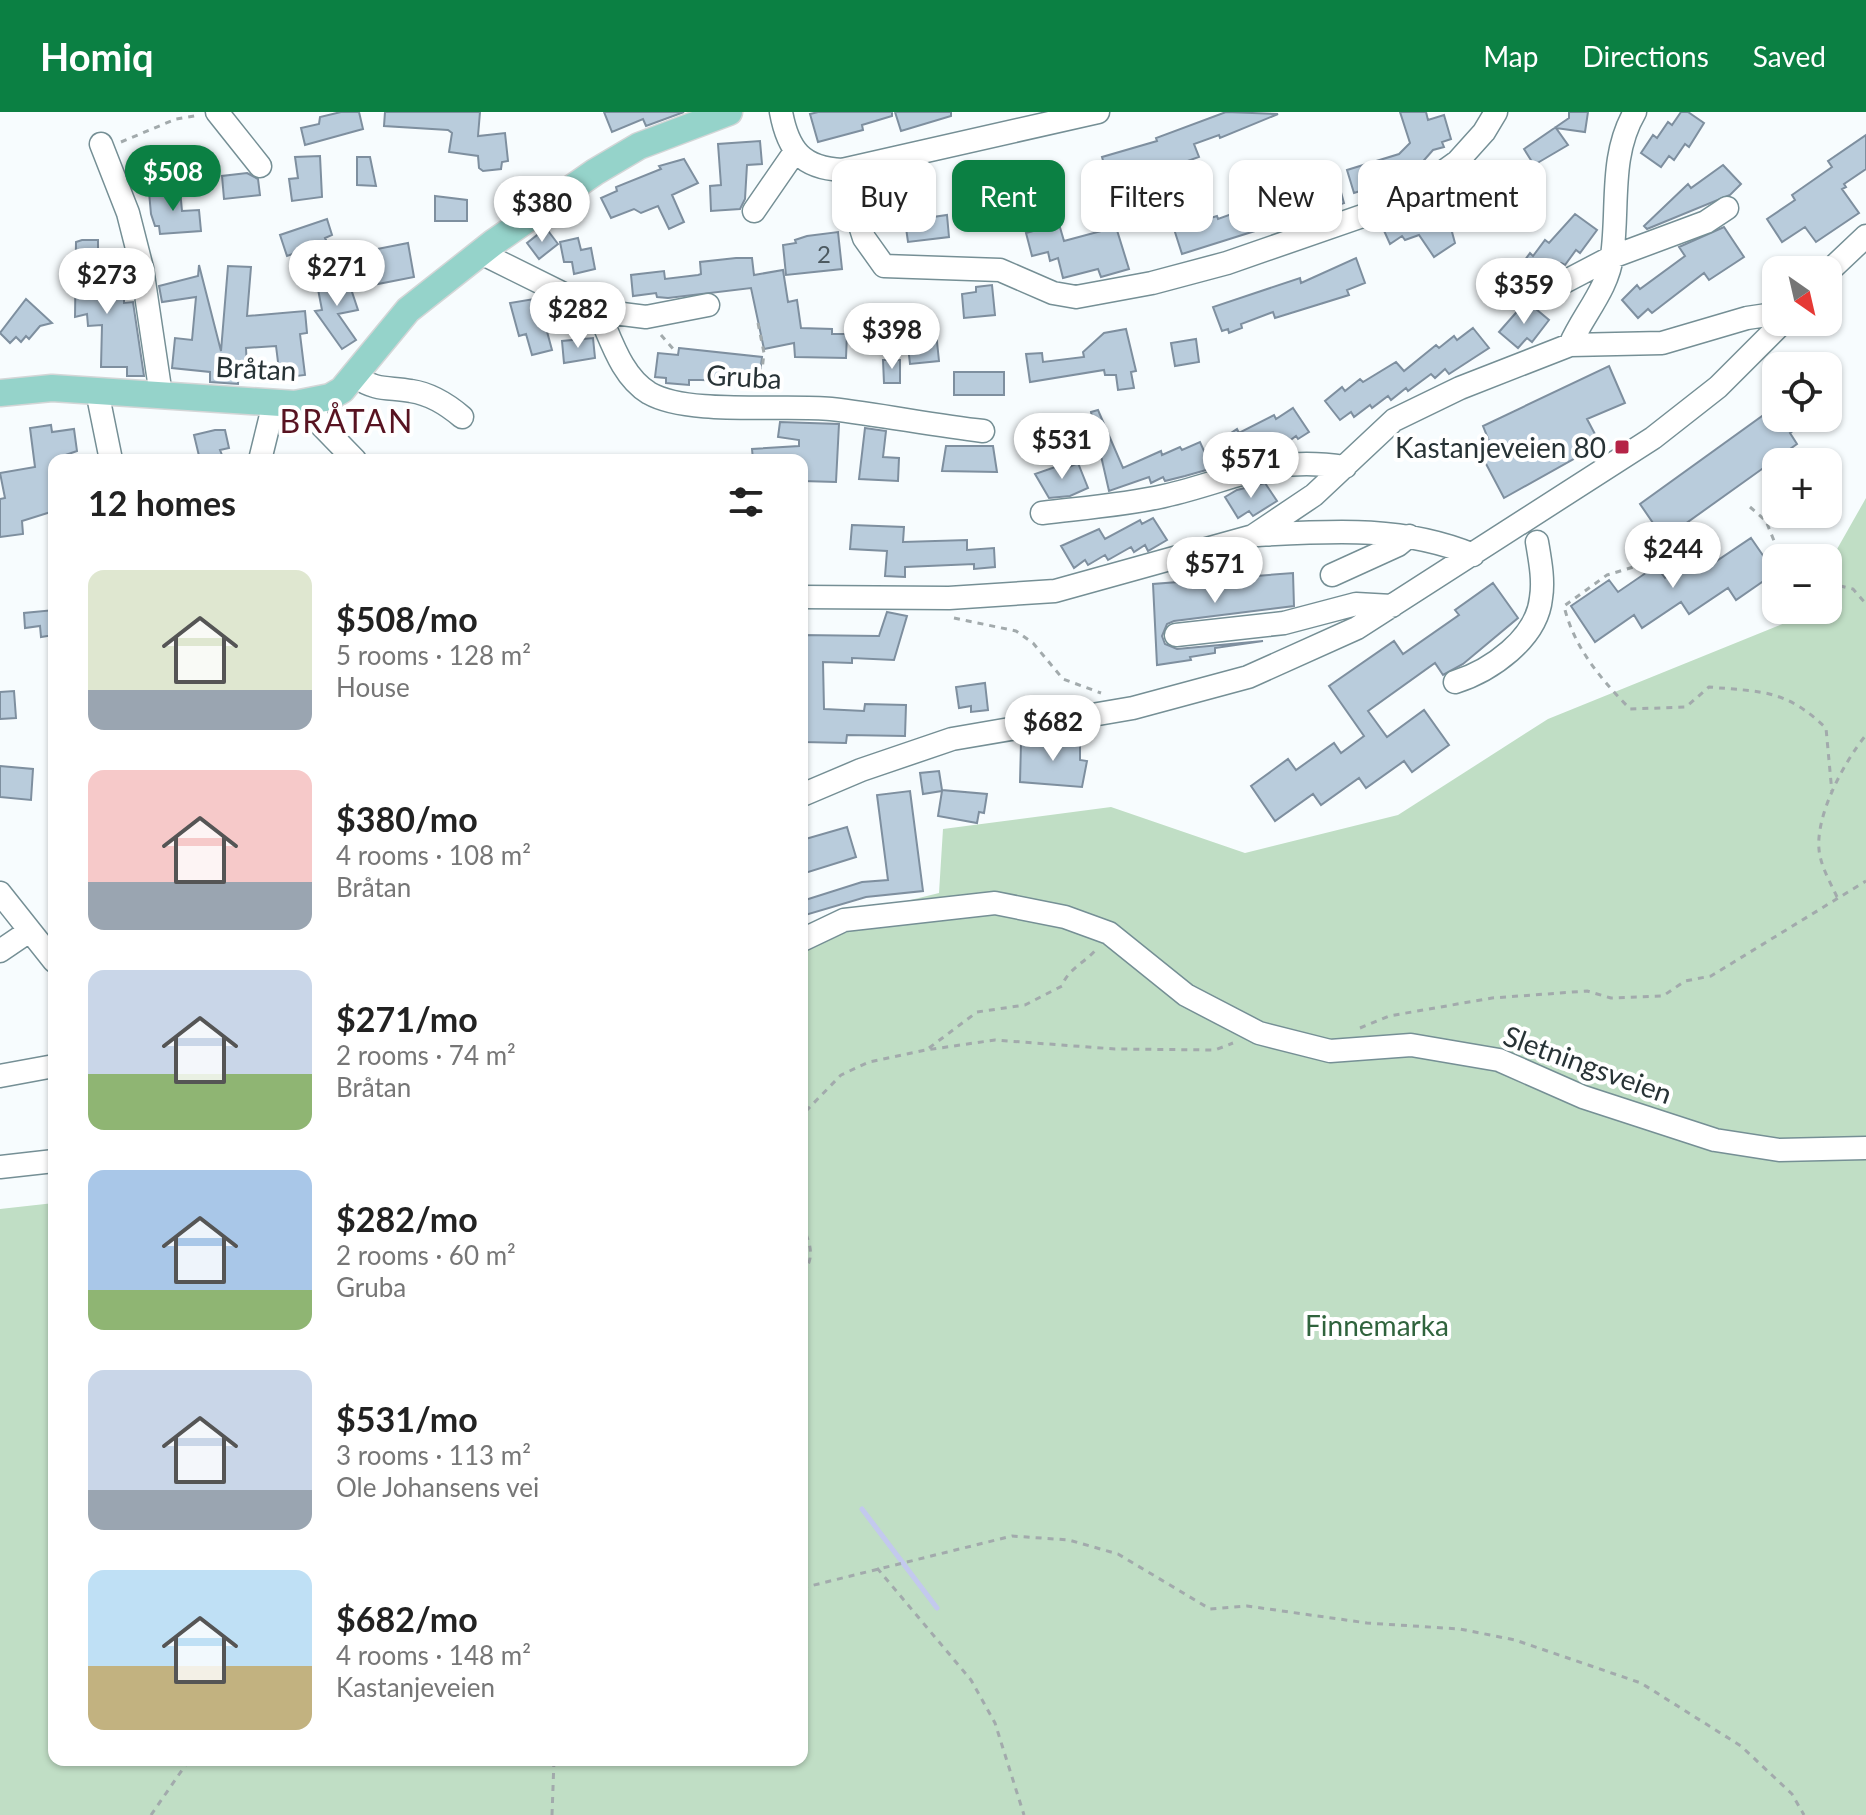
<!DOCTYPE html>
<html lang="en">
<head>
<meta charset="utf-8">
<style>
  :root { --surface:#fff; --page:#f2f2f2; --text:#222; --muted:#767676; --accent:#0b8043 }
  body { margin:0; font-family:Lato,sans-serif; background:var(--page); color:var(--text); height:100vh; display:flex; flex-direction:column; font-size:30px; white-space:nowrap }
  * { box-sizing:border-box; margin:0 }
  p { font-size:26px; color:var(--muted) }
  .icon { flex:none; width:44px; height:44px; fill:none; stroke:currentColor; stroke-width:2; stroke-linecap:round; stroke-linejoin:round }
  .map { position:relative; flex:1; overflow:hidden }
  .sheet { position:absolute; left:48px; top:342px; width:760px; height:1312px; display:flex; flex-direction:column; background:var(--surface); border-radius:16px; box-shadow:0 2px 6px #0004 }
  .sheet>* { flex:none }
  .top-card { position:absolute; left:832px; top:48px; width:760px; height:72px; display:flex; gap:16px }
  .needle { width:52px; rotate:146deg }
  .buttons { position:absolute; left:1762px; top:144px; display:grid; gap:16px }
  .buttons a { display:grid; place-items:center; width:80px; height:80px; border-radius:16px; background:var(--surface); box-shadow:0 2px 6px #0004; font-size:40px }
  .price { position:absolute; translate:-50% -68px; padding:0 18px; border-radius:28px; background:#fff; color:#222; font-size:26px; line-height:52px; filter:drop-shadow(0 2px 4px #0008) }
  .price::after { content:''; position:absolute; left:50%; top:48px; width:24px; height:18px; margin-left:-12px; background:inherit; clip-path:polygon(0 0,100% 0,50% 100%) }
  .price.current { background:var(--accent); color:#fff }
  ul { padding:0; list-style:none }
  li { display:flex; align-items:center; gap:24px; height:200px; padding:0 40px }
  li span { display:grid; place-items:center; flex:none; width:224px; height:160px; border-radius:16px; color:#555 }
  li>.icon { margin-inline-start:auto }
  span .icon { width:96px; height:96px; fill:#fffc; stroke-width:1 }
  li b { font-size:34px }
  h2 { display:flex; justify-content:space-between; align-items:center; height:96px; padding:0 40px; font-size:34px }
  .pill { padding:0 28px; border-radius:16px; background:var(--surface); box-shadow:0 2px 6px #0004; font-size:28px; line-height:72px }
  .pill.current { background:var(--accent); color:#fff }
  header { display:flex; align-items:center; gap:48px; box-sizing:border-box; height:112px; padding:0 40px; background:var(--accent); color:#fff }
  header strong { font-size:38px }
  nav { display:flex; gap:44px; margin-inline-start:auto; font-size:28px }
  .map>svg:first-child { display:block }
</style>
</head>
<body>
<header>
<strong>Homiq</strong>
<nav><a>Map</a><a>Directions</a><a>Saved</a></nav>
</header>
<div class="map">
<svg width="1866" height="1703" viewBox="0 0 1866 1703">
  <rect width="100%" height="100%" fill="#f7fcfe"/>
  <path fill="#c0dec5" d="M1866,386V1703H0V1097L54,1091V1648H802V820L846,804L939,781L943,717L1111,695L1245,741L1398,703L1548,607L1797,506L1802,498H1828V453Z"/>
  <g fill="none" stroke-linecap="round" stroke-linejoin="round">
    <path stroke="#c3c9ee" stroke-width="5" d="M862,1397L937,1496"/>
  </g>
  <path fill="#b9ccdc" stroke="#7e8f9f" stroke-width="2" d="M341,0H359L363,17L305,33L301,16L319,12L320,5Z
    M385,0H480L478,24L505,21L508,49L502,50L501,57L483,59L479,56L478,44L449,40L452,21L448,18L384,14Z
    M604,0H684L646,14L643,7L612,20Z
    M818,0H892V4L862,13L863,18L818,30L810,2Z
    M895,0H951V4L901,19Z
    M1226,0L1278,2L1220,26L1219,23L1194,32L1199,45L1148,63L1151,73L1112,81L1102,45L1157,29L1156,26Z
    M1400,0H1426L1428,8L1444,3L1451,27L1442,30L1444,35L1433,38L1404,71L1381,79L1376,74L1354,81L1347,58L1399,42L1410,31Z
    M1569,0H1588L1585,20L1556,16L1568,33L1534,53L1524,37L1569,6Z
    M1681,0H1688L1704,11L1689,35L1685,32L1674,48L1669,44L1661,55L1641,41L1653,23L1657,26L1668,10L1672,13Z
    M1866,23V57L1844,72L1846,75L1842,77L1859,101L1816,130L1805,115L1782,130L1767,107L1795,88L1792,83L1832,55L1828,49Z
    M760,29L762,52L747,53L745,87L740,97L711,99L710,74L721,73L718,32Z
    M320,44L322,85L292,89L289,67L298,66L295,45Z
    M357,45H370L376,74L357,73Z
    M684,47L698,71L672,83L684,110L669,117L658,94L641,101L634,97L611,106L601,86L617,79L616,75L661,57L659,54Z
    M1723,53L1741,72L1730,83L1647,117L1644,114L1688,72L1691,76Z
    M1050,55L1056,78L1024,86L1018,64Z
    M921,60L927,79L883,93L877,74Z
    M987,60L991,83L1002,81L1005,104L972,110L964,64Z
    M247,61L258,67L260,83L224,87L222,64Z
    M1506,66L1516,78L1508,84L1511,88L1486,109L1481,103L1452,120L1455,131L1434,145L1419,123L1405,128L1402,124L1390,132L1381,112L1422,94L1427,104L1445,92L1456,103L1496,70L1498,72Z
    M1318,71L1321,79L1339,73L1344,91L1182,142L1174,117L1183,115L1181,110L1202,103L1204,108L1217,104L1218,107Z
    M180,77L182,99L199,98L201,119L160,122L159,114H155L151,102L149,80Z
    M435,84L467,88V109H435Z
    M1575,102L1597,118L1580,141L1576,138L1565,153L1561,151L1536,173L1517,159L1530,141L1533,144L1545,128L1549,131Z
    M947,103L949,125L908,130L905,109Z
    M327,107L332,123L325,126L327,130L287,144L280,123Z
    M1059,112L1064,129L1116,115L1129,157L1101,165L1098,157L1063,166L1058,146L1050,149L1048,140L1032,144L1026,121Z
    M1724,115L1744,145L1709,168L1704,161L1652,201L1648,197L1638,206L1622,188L1637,173L1640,177L1685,144L1679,135Z
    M546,116L558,132L539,147L527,131Z
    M838,120L842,157L786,163L783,133L796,131L795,128L807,124Z
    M578,126L581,138L591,136L595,157L574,162L572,150H564L560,130Z
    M82,128H98V152L89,157L91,186L118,184L124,186V191L133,190L144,264H127V255H101L102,213L88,214L87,202L75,205L76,130Z
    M408,131L414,165L378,172L372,138Z
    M736,146H752L754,163L783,158L788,190L797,188L801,216L832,217V222H847L846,246L795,245L794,231L764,237L751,176L668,186L657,185L656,181L633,184L631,163L664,159L665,167L698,163L701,162L700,150Z
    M1356,146L1365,171L1347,178L1349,183L1275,206L1273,200L1241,212L1242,216L1229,221L1228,217L1222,219L1213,195L1300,166L1301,171Z
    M199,153L221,239L228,154L251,155L247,204L305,199L307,221L300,222L305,263L280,266L276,234L246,236L247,258H239L238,272L210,270V260L172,256L175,226L192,228L196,185L162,190L159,174L198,164Z
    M342,164L343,172L349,171L358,198L338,202L356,228L342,237L315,199L322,198L317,172L322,179L320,168Z
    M992,173L995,203L964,206L962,182L976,180V175Z
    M540,186L567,200L542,201L552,238L532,243L526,222L519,224L510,191Z
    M26,187L52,211L40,214L29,227L26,224L21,230L16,225L10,231L0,221Z
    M1530,192L1549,208L1532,230L1527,226L1518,236L1499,220L1521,195L1525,199Z
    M926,206L927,221L936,220L939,249L910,252L905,208Z
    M1473,216L1489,236L1449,262L1445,257L1435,266L1431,262L1408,279L1406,276L1391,288L1388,284L1372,296L1370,293L1354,305L1351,300L1340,308L1325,289L1342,275L1345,279L1360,267L1363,270L1396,250L1404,259L1436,233L1439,236L1454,224L1457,228Z
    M1126,217L1136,259L1131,260L1134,276L1118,278L1116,263H1105L1104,258L1030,270L1026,242L1042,241L1043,250L1084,245L1083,240L1104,221Z
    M593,226L595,246L564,251L562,229Z
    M1196,227L1199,250L1175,254L1171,231Z
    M679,236L762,245L759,270L701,268H689V273L666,271V266L655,265L658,241L678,243Z
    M883,248H900V271H884Z
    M1609,254L1625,291L1587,307L1597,326L1595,335L1504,386L1484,348L1495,344L1483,314Z
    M954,260H1004V283H954Z
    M1776,294V306H1812L1790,321L1797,332L1664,427L1640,392Z
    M1293,296L1309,320L1298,327L1296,324L1284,333L1282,329L1262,343L1246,346L1244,342L1231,351L1185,364L1165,369L1163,365L1151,371L1149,365L1109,379L1091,300L1098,298L1123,356L1161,339L1162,343L1180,335L1182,338L1200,330L1204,339L1237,317L1239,321L1274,303L1276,307Z
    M780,310L839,312L836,370L802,369V348H753L752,337L799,334V328L778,325Z
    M51,313L52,320L74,317L77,339L54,347V399L22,409L23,422L0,425V387L5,386L0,361L35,355L30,316Z
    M865,316L886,319L883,345L899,346L898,369L859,367Z
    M215,318H225L229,336L220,338L222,343L200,348L194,323Z
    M946,334H993L997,360L942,359Z
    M1078,351L1088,376L1070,384L1049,386L1035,362L1058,354L1060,359Z
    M1265,371L1277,389L1253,404L1249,399L1238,406L1225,385L1237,378Z
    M1153,406L1167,428L1148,439L1145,433L1134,440L1131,435L1108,448L1105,443L1088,453L1085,448L1074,456L1061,434L1099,417L1105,427L1140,408L1142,412Z
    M852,413L904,415L903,430L967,428V438L994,436L995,455L974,457V452L905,455V465L885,464L887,439L850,437Z
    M1751,426L1775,461L1736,488L1728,476L1689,502L1681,490L1642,516L1634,503L1595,530L1571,494L1609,468L1618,480L1656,454L1665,466L1704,440L1712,452Z
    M1293,461L1294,494L1174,509L1167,512L1162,524L1165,532L1177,537L1263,529L1215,536V541L1190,545L1191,548L1157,553L1153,472Z
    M1493,471L1518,506L1463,552L1443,563L1435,551L1368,599L1387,625L1424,598L1449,633L1412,660L1404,649L1366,676L1359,666L1321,693L1313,682L1275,709L1251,674L1288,647L1296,658L1334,631L1341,641L1364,624L1329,574L1394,529L1403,542L1459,503L1455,498Z
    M54,498V523L41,525L40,514L25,516L24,501Z
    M887,500L907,504L894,548L852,546V551L823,550L824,597L864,599L865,592L906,593L905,624L847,623L846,631L804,630L806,576H802V523L879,524Z
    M985,571L988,598L971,600V594L959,596L956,575Z
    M14,579L16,606L0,607V580Z
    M1080,626V648L1087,649L1082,675L1020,670L1021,631L1037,628L1041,633Z
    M0,654L33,657L31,688L0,685Z
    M939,659L942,678L987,682L984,701L979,700L977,711L938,704L942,679L923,682L920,661Z
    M910,679L923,779L866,785L802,804V789L862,770L888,768L877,683Z
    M847,715L856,745L802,762V728Z"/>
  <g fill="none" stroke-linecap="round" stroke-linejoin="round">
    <defs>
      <path id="minor" d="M217,0L260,54
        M781,0C788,38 802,56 842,58L1098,0
        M101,32L128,101L142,156L161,283
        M842,58L864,126L884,154L1000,158L1053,181L1076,185L1152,171L1227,151L1400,91L1457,50L1484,20L1496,0
        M754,99L794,41
        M481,141L598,199L646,205L708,193
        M1828,160L1866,124
        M1549,178L1612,145L1706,110L1727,96
        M598,199C611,227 621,264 649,281C689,304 784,292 831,297C882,303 932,313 983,319
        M1570,233L1662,231L1747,206L1767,203L1776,208
        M356,265C376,279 389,275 411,279C431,282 448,293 462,305
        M97,279L111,348
        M311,290L320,312L355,348
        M260,348L274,291
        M1042,401C1083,396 1124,393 1164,384C1235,368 1268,343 1345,355
        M1258,423C1332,419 1403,414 1473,443
        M1332,463L1398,433L1409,424
        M802,485L949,486L1055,479L1253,424L1314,383L1394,308L1460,276L1570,233C1583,203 1608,177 1612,144C1619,96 1609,44 1635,0
        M1176,523L1284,511L1356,492L1392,494
        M1455,570C1490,559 1537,527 1541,486C1544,468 1540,448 1537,430
        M802,683L861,658L952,627L1133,596L1248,565L1357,516L1653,326L1718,275L1783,210
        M0,781L54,849
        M802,828L844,808L995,791L1065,805L1109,821L1186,883L1259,921L1330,939L1411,933L1499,948L1583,985L1715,1028L1779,1038L1866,1036
        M0,839L28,820
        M0,964L54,954
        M0,1055L54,1049"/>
      <path id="major" d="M0,281L52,276L295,292L330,285L342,278L408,198L493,131L595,60L639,34L729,0"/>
    </defs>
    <use href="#minor" stroke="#758f95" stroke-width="25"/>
    <use href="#major" stroke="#d4d6d7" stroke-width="29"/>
    <path stroke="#a2aaac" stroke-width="3" stroke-dasharray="6 6" stroke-linecap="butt" d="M121,30L176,7L200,3
      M758,211L764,241L761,267
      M661,223L674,238
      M1750,395L1766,409L1781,446
      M1651,441L1640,453L1607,463L1564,494C1574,536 1601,567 1630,597L1686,595L1709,575C1763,580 1785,577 1826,616L1832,681
      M1828,471L1853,477L1866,492
      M954,506L1016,519L1033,531L1063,567L1101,581
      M1837,785C1831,772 1823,758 1820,744C1812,708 1844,650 1866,623
      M1360,916L1389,904L1492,886L1587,879L1611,886L1663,884L1685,869L1711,864L1866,769
      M929,936L977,900L1025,893L1062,874C1068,856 1087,850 1098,835
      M802,1010L803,1002L841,963L869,950L926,938L995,928L1115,937L1215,938L1233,931
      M802,1111C809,1131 817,1144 802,1162
      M877,1456L971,1568L995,1611L1024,1703
      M802,1476L1012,1424L1069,1428L1118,1442L1210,1497L1247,1494L1367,1511L1460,1517L1515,1528L1641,1571L1741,1634L1792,1682L1804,1703
      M151,1703L189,1648
      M552,1703L554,1648"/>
    <use href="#minor" stroke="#fff" stroke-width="22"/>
    <use href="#major" stroke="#95d3ca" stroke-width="26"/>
  </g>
  <rect fill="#b52447" stroke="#fff" stroke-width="3" x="1614" y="327" width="16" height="16" rx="4"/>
  <g text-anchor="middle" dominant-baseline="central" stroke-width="8" stroke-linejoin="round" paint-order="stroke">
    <g font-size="24" fill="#4c5960">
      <text x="824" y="141">2</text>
    </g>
    <g font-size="28" fill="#283336" stroke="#fff">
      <text transform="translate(256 256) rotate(3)">Bråtan</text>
      <text transform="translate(744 264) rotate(3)">Gruba</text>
      <text transform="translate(1588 952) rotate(20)">Sletningsveien</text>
    </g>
    <g font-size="28" fill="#283336" stroke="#fff" text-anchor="end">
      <text x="1606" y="335">Kastanjeveien 80</text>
    </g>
    <g font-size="28" fill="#30633d" stroke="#fff">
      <text x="1377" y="1213">Finnemarka</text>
    </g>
    <g font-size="32" letter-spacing="2" fill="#581321" stroke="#fff">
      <text x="347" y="308">BRÅTAN</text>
    </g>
  </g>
</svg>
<div class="buttons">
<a><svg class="needle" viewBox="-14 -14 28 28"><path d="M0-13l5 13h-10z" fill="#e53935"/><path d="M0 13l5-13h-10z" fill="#767676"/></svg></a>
<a><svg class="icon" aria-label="locate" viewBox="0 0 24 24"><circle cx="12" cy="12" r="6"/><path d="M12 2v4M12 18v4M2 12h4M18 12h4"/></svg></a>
<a>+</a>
<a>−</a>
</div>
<b class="price current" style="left:173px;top:101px">$508</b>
<b class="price" style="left:542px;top:132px">$380</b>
<b class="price" style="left:337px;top:196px">$271</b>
<b class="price" style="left:107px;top:204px">$273</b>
<b class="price" style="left:1524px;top:214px">$359</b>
<b class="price" style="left:578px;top:238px">$282</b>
<b class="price" style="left:892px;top:259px">$398</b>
<b class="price" style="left:1062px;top:369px">$531</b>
<b class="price" style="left:1251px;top:388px">$571</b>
<b class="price" style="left:1673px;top:478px">$244</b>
<b class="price" style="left:1215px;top:493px">$571</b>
<b class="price" style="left:1053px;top:651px">$682</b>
<div class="top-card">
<a class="pill">Buy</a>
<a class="pill current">Rent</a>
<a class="pill">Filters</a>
<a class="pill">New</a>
<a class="pill">Apartment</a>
</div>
<section class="sheet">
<h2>12 homes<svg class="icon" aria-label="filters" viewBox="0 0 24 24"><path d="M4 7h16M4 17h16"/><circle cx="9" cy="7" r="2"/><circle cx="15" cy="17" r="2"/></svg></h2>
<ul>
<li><span style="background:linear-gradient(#dfe7d0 75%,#9aa5b1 0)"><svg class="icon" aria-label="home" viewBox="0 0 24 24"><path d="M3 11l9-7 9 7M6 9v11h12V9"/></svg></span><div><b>$508/mo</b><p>5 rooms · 128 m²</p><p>House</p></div></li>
<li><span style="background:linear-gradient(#f6c9c9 70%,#9aa5b1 0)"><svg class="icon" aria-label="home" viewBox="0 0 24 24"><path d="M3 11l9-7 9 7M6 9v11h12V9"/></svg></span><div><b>$380/mo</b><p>4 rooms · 108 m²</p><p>Bråtan</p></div></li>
<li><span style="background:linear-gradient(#c9d6e8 65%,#8fb573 0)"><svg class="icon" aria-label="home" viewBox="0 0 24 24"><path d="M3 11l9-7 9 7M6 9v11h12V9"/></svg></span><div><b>$271/mo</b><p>2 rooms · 74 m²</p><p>Bråtan</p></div></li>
<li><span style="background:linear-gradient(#a9c7e8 75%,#8fb573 0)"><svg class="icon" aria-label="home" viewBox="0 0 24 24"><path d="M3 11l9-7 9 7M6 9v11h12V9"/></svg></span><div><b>$282/mo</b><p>2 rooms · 60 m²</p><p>Gruba</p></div></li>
<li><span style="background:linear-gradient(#c9d6e8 75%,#9aa5b1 0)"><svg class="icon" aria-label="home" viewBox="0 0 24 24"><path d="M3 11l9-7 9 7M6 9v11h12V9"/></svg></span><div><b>$531/mo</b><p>3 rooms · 113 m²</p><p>Ole Johansens vei</p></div></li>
<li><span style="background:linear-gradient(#bfe0f5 60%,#c2b280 0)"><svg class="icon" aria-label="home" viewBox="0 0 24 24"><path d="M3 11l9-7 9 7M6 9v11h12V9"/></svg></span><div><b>$682/mo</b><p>4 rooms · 148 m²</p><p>Kastanjeveien</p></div></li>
</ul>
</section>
</div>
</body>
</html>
